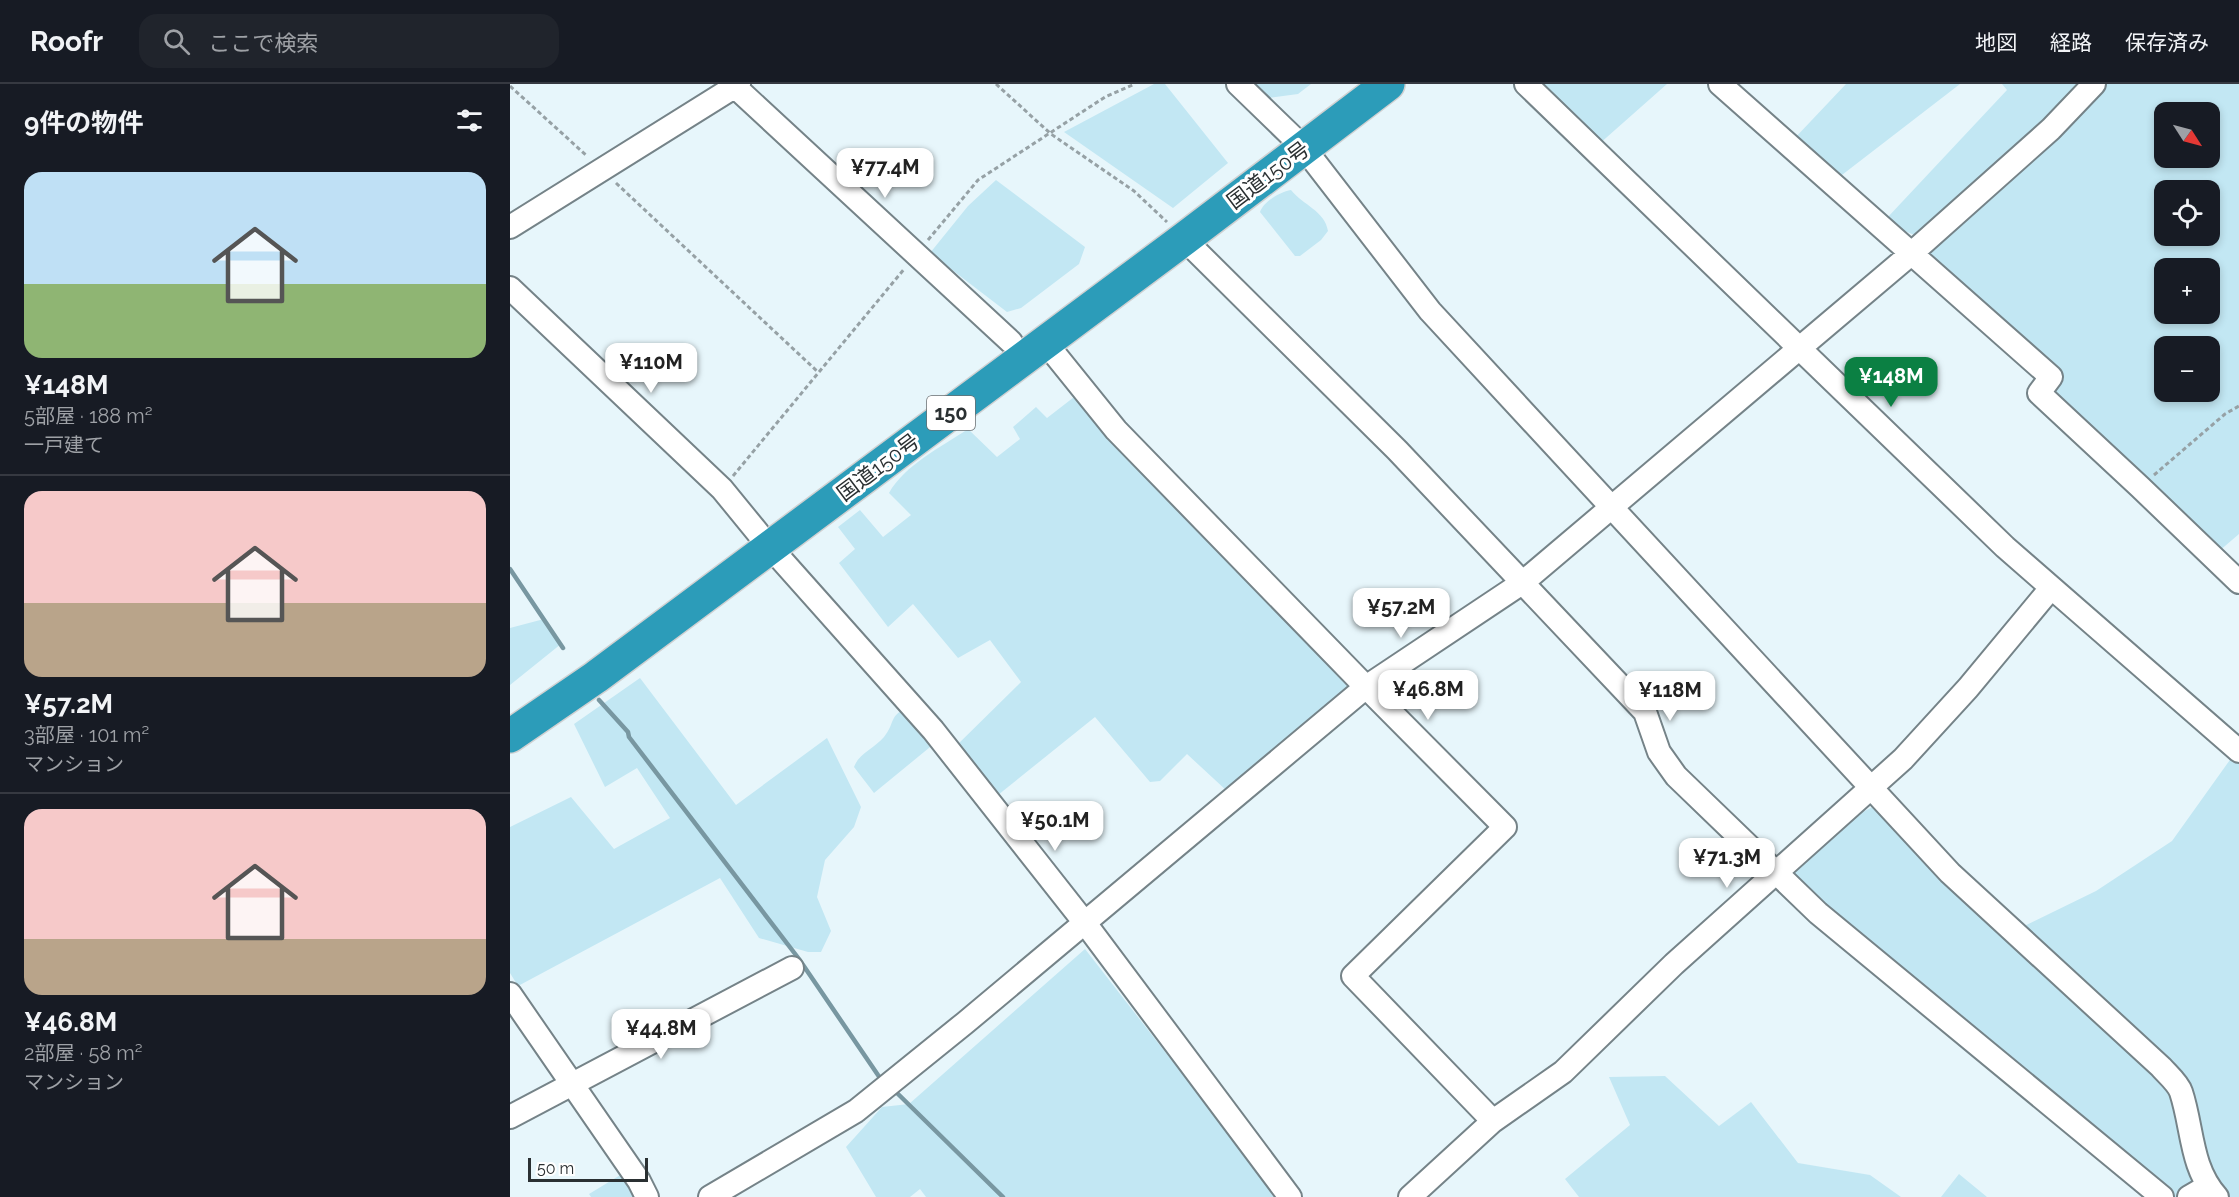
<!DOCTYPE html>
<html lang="ja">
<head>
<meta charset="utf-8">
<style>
  :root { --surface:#171b24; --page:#20242c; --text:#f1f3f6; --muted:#9ea1a6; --line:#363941; --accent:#0b8043 }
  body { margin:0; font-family:Raleway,"Noto Sans JP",sans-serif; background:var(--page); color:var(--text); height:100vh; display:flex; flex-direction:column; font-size:22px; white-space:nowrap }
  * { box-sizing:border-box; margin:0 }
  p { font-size:20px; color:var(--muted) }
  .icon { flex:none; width:33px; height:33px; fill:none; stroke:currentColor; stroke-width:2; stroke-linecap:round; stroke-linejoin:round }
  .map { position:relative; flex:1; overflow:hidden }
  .side { display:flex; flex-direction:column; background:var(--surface); width:510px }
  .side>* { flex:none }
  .needle { width:39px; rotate:126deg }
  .controls { position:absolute; left:1644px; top:18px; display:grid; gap:12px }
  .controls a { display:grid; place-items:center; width:66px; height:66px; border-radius:12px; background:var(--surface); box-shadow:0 3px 9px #0003; font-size:30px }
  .scale { position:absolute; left:18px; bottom:15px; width:120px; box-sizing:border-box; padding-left:6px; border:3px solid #2a3032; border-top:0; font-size:16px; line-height:21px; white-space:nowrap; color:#2a3032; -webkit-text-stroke:4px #fff; paint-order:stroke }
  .price { position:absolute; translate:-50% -51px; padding:0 14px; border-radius:12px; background:#fff; color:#222; font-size:20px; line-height:39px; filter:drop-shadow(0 2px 3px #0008) }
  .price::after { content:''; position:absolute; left:50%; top:36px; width:18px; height:14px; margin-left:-9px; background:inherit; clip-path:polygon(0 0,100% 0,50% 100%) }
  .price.active { background:var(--accent); color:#fff }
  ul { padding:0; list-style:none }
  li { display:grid; align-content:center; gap:12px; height:318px; padding:0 24px }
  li+li { border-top:2px solid var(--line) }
  li span { display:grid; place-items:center; height:186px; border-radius:18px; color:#555 }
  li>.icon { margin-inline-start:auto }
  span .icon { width:108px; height:108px; fill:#fffc; stroke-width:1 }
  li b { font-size:26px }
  h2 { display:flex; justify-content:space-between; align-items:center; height:72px; padding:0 24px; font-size:26px }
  header { display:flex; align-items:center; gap:36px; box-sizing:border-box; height:84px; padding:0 30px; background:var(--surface); border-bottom:2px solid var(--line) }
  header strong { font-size:28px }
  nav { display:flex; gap:33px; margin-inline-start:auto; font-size:21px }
  .search { width:420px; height:54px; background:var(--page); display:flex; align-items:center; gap:15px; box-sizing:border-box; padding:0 21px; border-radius:18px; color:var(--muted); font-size:22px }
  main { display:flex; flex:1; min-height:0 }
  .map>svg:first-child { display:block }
</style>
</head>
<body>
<header>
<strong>Roofr</strong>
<div class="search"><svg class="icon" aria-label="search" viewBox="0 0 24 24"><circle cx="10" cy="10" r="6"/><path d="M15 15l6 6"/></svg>ここで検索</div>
<nav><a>地図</a><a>経路</a><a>保存済み</a></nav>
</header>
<main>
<section class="side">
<h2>9件の物件<svg class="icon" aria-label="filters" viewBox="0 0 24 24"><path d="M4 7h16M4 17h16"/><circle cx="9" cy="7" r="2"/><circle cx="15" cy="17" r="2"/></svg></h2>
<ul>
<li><span style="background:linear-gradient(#bfe0f5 60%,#8fb573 0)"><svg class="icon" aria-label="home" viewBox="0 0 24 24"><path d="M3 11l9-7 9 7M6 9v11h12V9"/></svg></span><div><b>¥148M</b><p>5部屋 · 188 m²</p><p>一戸建て</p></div></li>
<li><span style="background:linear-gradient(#f6c9c9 60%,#b9a48a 0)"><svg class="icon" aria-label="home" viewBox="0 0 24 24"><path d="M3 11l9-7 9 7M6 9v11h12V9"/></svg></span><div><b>¥57.2M</b><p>3部屋 · 101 m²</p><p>マンション</p></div></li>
<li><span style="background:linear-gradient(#f6c9c9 70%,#b9a48a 0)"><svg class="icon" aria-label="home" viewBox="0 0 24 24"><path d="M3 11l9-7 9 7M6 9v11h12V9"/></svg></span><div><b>¥46.8M</b><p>2部屋 · 58 m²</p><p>マンション</p></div></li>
</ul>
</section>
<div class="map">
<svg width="1729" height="1113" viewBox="0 0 1729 1113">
  <rect width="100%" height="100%" fill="#e7f6fb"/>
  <path fill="#c2e7f3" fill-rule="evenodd" d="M644,0H655L718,79L663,124L554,48Z
    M744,0H801L788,10L759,14Z
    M1020,0H1157L1088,61Z
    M1336,0H1450L1328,94L1283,56Z
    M1492,0H1577L1407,152L1387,144L1377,134L1497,6Z
    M1594,0H1729V450L1708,468L1621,377L1543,312L1547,290L1417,170ZM1654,28H1700V74H1654ZM1654,106H1700V152H1654ZM1654,184H1700V230H1654ZM1654,262H1700V308H1654Z
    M486,96L575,163L569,180L511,224L497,228L420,169L458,122Z
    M781,106C793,121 815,127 818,147L811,156L790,172H785L750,128C754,117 770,108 781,106Z
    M568,310L842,604L717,707L677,670L650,697L640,698L585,633L488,711L443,665L511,598L480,556L448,574L403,520L378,543L329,479L345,465L328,443L350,426L373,453L401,431L379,409C395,381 431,363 458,345L487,373L510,355L503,343L526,323L537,334Z
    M34,535L51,560L0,601V544Z
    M130,594L226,721L317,654L351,723L344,743L315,776L307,813L321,847L311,868H298L249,854L210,794L8,902L0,889V743L61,713L104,765L160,734L127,684L95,703L64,640Z
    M397,624L425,659L364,709L344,683C349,669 365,664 374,653C385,640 379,631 397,624Z
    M1727,666L1729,668V1113H1652L1392,898L1266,773L1374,717L1504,847L1586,807L1662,757Z
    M575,865L768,1113H416L410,1105L400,1113H366L336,1063L372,1023L399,1020Z
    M1155,992L1209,1042L1241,1018L1288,1079L1360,1091L1391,1113H1069L1055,1095L1120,1041L1099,993Z
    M117,1087L131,1113H81L79,1110Z
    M1449,1090L1477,1113H1431Z"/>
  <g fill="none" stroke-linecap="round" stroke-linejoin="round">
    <path stroke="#7897a1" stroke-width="4.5" d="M0,485L53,564
      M89,616L118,648L119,653L289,875L370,994
      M386,1008L493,1113"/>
    <defs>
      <path id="minor" d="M222,0L501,258
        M728,0L794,64L920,227L1440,789L1651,983C1657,990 1668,999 1671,1008C1683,1044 1680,1083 1707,1113
        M1016,0L1495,463L1729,667
        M1210,0L1541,293L1529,309L1630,403L1729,498
        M0,143L229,0
        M674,155L887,366L1135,628L1149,668L1166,692L1308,829L1652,1113
        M0,204L212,405L248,449
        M535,258L606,346L856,603L995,743L843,892L983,1037
        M260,463L423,646L575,839L780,1113
        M0,910L129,1097L137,1113
        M0,1033L282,884
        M200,1113L346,1027L455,939L856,603L1012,499L1402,169L1541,45L1584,0
        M900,1113L983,1037L1053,988L1164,880L1393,675L1458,604L1541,504
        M1679,1113L1698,1102"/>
      <path id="highway" d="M0,652L86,593L674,155L878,0"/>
    </defs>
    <use href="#minor" stroke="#758388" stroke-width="26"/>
    <use href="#highway" stroke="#d0d1d2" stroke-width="36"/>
    <path stroke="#96a1a5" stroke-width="3" stroke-dasharray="4.5 3" stroke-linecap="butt" d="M486,0L541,50L624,107L657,138
      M0,2L77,72
      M106,99L308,288
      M418,156L468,96L595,13L625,0
      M1644,391L1715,330L1729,322
      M223,392L395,184"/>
    <use href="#minor" stroke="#fff" stroke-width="22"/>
    <use href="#highway" stroke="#2c9cb9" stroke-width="33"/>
  </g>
  <g text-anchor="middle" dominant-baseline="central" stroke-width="6" stroke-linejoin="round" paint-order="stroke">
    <rect fill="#fff" stroke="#6a6e70" stroke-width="1.5" x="417" y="312" width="48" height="34" rx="4.5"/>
    <g font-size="20" font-weight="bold" fill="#2a3032">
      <text x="441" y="329">150</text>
    </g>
    <g font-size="21" fill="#2a3032" stroke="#fff">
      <text transform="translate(758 91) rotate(-37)">国道150号</text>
      <text transform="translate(368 383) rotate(-37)">国道150号</text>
    </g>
  </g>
</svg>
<div class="controls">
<a><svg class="needle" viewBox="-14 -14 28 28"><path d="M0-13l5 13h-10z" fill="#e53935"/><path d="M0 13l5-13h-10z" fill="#9ea1a6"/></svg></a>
<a><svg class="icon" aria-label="locate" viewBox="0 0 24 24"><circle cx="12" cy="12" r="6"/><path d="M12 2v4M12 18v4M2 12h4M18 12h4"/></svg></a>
<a>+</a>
<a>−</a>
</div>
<div class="scale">50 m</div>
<b class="price" style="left:375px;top:115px">¥77.4M</b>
<b class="price" style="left:141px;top:310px">¥110M</b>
<b class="price active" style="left:1381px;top:324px">¥148M</b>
<b class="price" style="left:891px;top:555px">¥57.2M</b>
<b class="price" style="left:918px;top:637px">¥46.8M</b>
<b class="price" style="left:1160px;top:638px">¥118M</b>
<b class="price" style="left:545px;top:768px">¥50.1M</b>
<b class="price" style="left:1217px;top:805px">¥71.3M</b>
<b class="price" style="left:151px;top:976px">¥44.8M</b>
</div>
</main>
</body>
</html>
